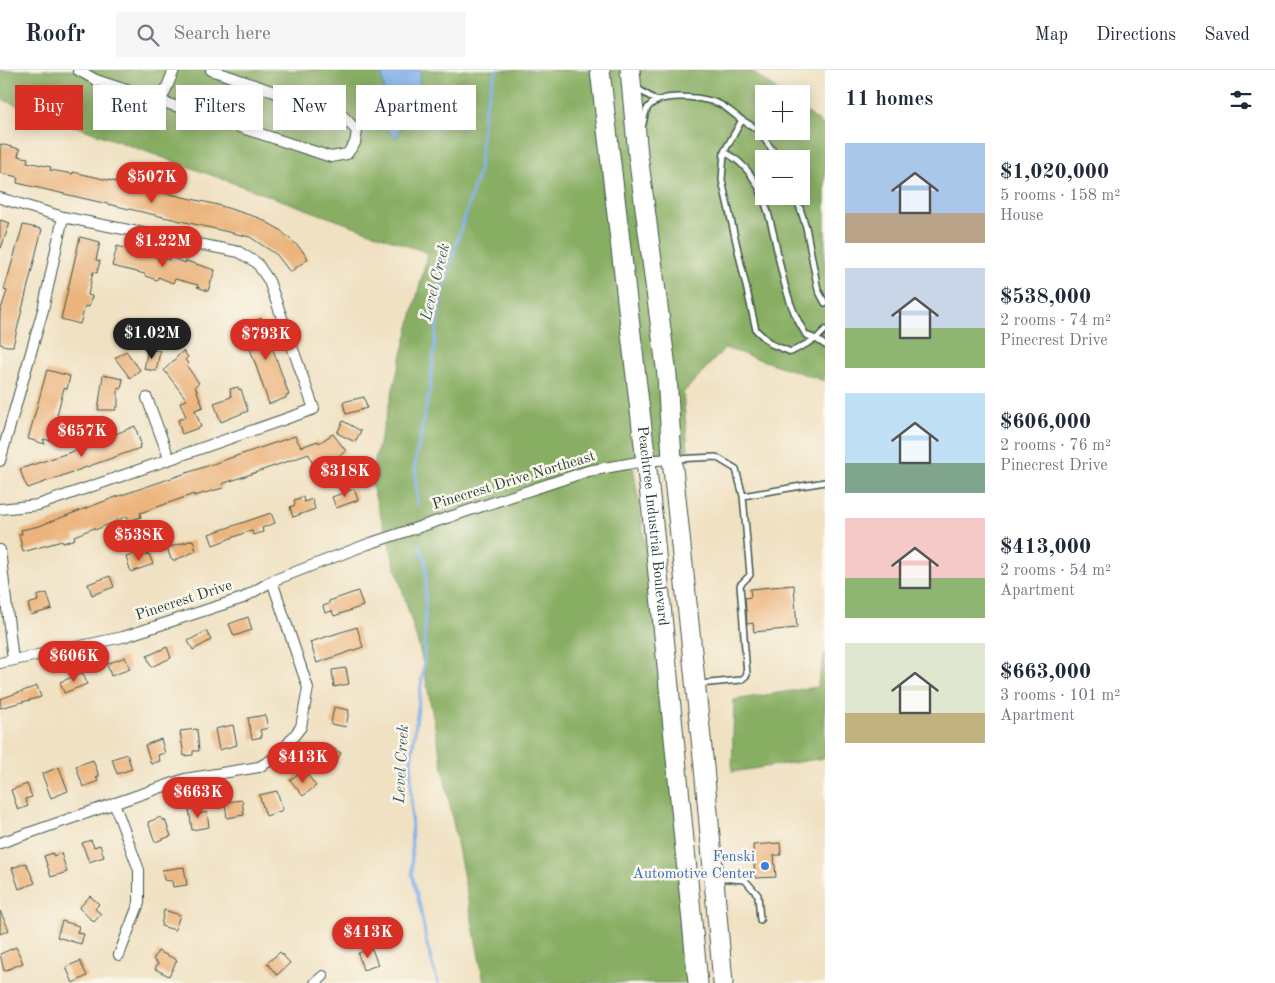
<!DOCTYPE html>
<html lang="en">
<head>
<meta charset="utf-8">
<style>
  :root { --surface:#fff; --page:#f6f6f7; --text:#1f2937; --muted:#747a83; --line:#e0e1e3; --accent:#d93025 }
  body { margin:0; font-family:"Old Standard TT",serif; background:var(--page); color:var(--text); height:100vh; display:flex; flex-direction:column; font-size:19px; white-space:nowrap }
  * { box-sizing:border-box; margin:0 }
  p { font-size:16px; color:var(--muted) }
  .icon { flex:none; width:28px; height:28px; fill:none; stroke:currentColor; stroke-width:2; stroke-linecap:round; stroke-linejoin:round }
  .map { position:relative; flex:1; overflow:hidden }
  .side { display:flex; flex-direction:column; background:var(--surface); width:450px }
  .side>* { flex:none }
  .banner { position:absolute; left:15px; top:15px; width:475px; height:45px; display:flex; gap:10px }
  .controls { position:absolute; left:755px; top:15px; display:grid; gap:10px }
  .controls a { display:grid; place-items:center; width:55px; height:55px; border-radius:0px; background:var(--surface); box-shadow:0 2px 12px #0003; font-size:25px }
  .price { position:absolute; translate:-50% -42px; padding:0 11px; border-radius:18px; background:var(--accent); color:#fff; font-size:16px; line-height:32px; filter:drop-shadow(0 1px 2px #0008) }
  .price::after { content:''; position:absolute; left:50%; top:30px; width:15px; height:11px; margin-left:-8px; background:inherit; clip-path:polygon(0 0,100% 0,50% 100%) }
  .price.on { background:#222; color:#fff }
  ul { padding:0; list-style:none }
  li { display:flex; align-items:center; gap:15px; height:125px; padding:0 20px }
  li span { display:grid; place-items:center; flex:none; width:140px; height:100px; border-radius:0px; color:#555 }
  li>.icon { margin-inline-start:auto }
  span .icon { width:60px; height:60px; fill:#fffc; stroke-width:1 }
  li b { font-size:21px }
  h2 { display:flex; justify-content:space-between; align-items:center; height:60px; padding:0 20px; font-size:21px }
  .tag { padding:0 18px; border-radius:0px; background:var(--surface); box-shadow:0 2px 12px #0003; font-size:18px; line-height:45px }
  .tag.on { background:var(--accent); color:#fff }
  header { display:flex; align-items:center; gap:30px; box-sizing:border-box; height:70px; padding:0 25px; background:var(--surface); border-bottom:1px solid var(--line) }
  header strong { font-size:24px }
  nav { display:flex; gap:28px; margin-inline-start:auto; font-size:18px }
  .search { width:350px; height:45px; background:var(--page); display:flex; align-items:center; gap:12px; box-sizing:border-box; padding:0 18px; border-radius:0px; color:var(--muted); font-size:19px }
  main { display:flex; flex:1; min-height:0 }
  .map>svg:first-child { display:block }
</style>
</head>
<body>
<header>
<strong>Roofr</strong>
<div class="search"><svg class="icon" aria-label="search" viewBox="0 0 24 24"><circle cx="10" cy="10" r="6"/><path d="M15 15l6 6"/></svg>Search here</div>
<nav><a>Map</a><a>Directions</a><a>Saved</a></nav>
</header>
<main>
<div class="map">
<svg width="825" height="913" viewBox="0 0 825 913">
  <rect width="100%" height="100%" fill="#fbf7ec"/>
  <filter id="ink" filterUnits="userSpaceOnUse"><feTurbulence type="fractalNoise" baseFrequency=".02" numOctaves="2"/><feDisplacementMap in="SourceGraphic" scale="10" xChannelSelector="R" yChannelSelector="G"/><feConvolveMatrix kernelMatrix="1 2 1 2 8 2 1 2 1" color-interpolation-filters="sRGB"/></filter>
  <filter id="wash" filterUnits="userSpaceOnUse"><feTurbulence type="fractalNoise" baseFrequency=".0096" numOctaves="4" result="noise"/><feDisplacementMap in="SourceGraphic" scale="20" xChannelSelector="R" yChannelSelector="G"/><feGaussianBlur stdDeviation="1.12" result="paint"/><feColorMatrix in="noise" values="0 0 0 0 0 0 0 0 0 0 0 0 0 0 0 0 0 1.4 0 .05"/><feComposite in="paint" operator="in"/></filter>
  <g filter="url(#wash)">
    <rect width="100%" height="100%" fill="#f0e1c2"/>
    <path fill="#88ae63" stroke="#54764c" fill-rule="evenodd" d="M0,0H750L782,24H764V61H801V38L825,56V311L725,278L683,323L688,379L632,388L657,553L693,913H484L421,584L370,409L428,183L0,29ZM764,89H801V126H764Z
      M825,583V688L732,702L734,630L817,617Z"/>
    <path fill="#7fb0ea" stroke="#4f768f" d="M380,0H421L418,24L396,68L375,48L384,19Z"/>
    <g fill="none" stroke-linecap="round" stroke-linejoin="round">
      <path stroke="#7fb0ea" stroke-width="3" d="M417,434L415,393L430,318L438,242L453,184L479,101L484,41L495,4L498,0
        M419,475L426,493L424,592L411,691L412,804L421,841L427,875L438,913"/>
    </g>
    <g id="blocks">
      <path fill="#ecb47d" d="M0,74L20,79L18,86L28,88L27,92L51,97L50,100L73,104V102L218,135L259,148L279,159L301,179L308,189L290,202L277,185L250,167L17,113L18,107L0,103Z
        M0,150L10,153L1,178H0Z
        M23,155L42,159L13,276H7L0,274V242L7,221L4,220Z
        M80,167L100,172L96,190L100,191L97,203L93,202L88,225L92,226L89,237L85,236L80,254L61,249Z
        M117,176L169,190L170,187L185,193L186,191L215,200L208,221L197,217L198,215L175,209L173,213L158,207L157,210L145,206V204L112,196Z
        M262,248L289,325L286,326V328L269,334L242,255Z
        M148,279L160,281L156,301L144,299Z
        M126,281L140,300L130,308L115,288Z
        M183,281L188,287L185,290L188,293L186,295L199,313L195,316L203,337L195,340L201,357L182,364L178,350L186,347L180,332L187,330L164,300Z
        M47,300L70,306L67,319L64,318L57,345L59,346L56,358L52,371L43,369L45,374L28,369Z
        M103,305L123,309L121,319L118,318V337H116V340H98Z
        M238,317L239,320L241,319L248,341L221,352L214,333L231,327L230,319Z
        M364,327L367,338L346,344L343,332Z
        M343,351L361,361L355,372L337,363Z
        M135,356L141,374L139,375L140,378L28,418L24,411L20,399L80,379Z
        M333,364L346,381L330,392L314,398L309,384L222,414L223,418L194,426V424L140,443L141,447L129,451L127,446L95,460L94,458L74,466L75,469L63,473L62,471L23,482L19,464H22L21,460L39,456L113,428L295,366L301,377L318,371L319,373Z
        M354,419L358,430L336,438L332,427Z
        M303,427L304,432L312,429L315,439L293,447L290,437L295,435L294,430Z
        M271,443L275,453L262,458L263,462L253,465L252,461L247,462L213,475L209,464Z
        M193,470L196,481L173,491L171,489L167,478Z
        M138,483L140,487L149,484L153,494L131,502L126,487Z
        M110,506L114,517L92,525L88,514Z
        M794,515L797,558L754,562L753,553L747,554L745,528L751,527L750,519Z
        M358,521L363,536L334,546L332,541L325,543L323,536L329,534V531Z
        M47,523L52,539L31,545L28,534L38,531L37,526Z
        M248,547L252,560L234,566L229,554Z
        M357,557L363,577L317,593L310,572Z
        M206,561L211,570L193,580L188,571Z
        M167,577L171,588L151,597L147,586Z
        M125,587L130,599L111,606L107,594Z
        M346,598L349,614L334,617L332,600Z
        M83,603L87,614L64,623L60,612Z
        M37,616L41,627L0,638V629Z
        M334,637L349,640L346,657L331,654Z
        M265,645L268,658L260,660L262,667L252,669L248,648Z
        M233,655L237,675L219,680L215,659Z
        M197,659L199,681H193V685L184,686L180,661Z
        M161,669L165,683L158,685L160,691L151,694L145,675Z
        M329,676L341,683L333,697L314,686L318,678L323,681Z
        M127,684L132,699L117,704L112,689Z
        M93,690L99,706L96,707L98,711L83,717L76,696Z
        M59,697L68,721L51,728L42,704Z
        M298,704L301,708L308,705L316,716L303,726L290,710Z
        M27,714L32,727L25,729L28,736L18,740L11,720Z
        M277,721L283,740L266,746L259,725Z
        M242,730L244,745L227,748L225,732Z
        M198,737L199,744L207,742L209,757L192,760L189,739Z
        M161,747L163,750H165L171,766L155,772L148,752Z
        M91,770L94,777L100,775L104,787L89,792L82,773Z
        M780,773L781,785H774L776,807L755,808L753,775Z
        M53,783V786L61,783L67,802L51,807L44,786Z
        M26,793L35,813L19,819L12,798Z
        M184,797L187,815L173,817L172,811L164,810L162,800Z
        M90,826L99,834L95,839L101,844L94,852L79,838Z
        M164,840L180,845L175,860L161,856Z
        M0,841L9,860L0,864Z
        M62,851L79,856L77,863L84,864L81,874L57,867Z
        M16,877L23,893L4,901L0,884Z
        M372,879L378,895L363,900L358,883Z
        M158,881L177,890L169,906L155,899L158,893L153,890Z
        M280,882L290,893L277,905L267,893Z
        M80,891L87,906L73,913L66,897Z"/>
    </g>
  </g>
  <g filter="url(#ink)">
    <use href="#blocks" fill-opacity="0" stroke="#3e5649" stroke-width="1"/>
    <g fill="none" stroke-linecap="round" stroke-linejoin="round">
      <defs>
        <path id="lane" d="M638,19L657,31
          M742,50L757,59L779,89
          M643,54C644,49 645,43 647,39C658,21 700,27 717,33C726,36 734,45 742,50L724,82L722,110L756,260L771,274L791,282L816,269
          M724,82C774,106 772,177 787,222C791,237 798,252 806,265L816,269
          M796,126L806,157L818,220L825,233
          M825,260L816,269L825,275
          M675,389L716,387L736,399L743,426L750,505L740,515L747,605L741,610L699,614
          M743,426L825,412
          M717,808L745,810L758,825L760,850"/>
        <path id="street" d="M78,0L96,10L331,87L347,84L355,73L357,61L343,46L211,0
          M161,31L174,0
          M0,128L63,147L239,182L257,193L269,211L314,339L38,435L0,439
          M147,328L169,388
          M0,391L43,240L63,147
          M0,480L13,590
          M0,593L123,567L243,528L272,511L368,474L588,401L644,391L672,389
          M114,733L139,800V833L119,885
          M0,773L185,709L259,697L278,686L301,657L308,618L272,511
          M315,913L323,906"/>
        <g id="highway">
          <path id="s1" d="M600,0L652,443L698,913"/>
          <path d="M630,0L638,85L667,305L672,389L704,697L723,913"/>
        </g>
      </defs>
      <use href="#lane" stroke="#3e5649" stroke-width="8"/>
      <use href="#street" stroke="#3e5649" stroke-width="12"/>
      <use href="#highway" stroke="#3e5649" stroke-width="21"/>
      <use href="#lane" stroke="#fff" stroke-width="5"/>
      <use href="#street" stroke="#fff" stroke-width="10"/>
      <use href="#highway" stroke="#fff" stroke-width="19"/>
    </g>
  </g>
  <circle fill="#3f7fe0" stroke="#fbf7ec" stroke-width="2" cx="765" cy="796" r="5"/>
  <g text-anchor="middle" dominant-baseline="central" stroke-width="5" stroke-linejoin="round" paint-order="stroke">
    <g font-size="15" fill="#1f3d34" stroke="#fbf7ec">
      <text transform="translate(514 411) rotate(-17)">Pinecrest Drive Northeast</text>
      <text stroke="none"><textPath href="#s1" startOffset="459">Peachtree Industrial Boulevard</textPath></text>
      <text transform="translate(184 531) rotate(-18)">Pinecrest Drive</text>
    </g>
    <g font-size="15" fill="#366cbe" stroke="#fbf7ec" text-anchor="end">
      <text x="755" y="787">Fenski<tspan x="755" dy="17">Automotive Center</tspan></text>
    </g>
    <g font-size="16" font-style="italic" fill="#375a62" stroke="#fbf7ec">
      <text transform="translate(436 212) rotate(-76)">Level Creek</text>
      <text transform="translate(402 694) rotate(-87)">Level Creek</text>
    </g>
  </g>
</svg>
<div class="controls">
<a>+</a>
<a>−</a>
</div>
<b class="price" style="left:152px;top:134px">$507K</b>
<b class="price" style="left:163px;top:198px">$1.22M</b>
<b class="price on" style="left:152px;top:290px">$1.02M</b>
<b class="price" style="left:266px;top:291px">$793K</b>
<b class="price" style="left:82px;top:388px">$657K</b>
<b class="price" style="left:345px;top:428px">$318K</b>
<b class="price" style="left:139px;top:492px">$538K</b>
<b class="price" style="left:74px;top:613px">$606K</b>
<b class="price" style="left:303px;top:714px">$413K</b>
<b class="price" style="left:198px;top:749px">$663K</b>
<b class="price" style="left:368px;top:889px">$413K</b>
<div class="banner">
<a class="tag on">Buy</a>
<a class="tag">Rent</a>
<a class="tag">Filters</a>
<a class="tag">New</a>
<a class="tag">Apartment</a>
</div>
</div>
<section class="side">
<h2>11 homes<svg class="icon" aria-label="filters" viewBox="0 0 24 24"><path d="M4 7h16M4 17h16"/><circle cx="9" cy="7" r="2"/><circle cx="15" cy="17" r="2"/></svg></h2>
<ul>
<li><span style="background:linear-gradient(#a9c7e8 70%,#b9a48a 0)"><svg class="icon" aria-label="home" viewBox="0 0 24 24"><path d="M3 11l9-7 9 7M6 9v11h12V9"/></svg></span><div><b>$1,020,000</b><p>5 rooms · 158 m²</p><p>House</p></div></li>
<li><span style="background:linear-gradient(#c9d6e8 60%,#8fb573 0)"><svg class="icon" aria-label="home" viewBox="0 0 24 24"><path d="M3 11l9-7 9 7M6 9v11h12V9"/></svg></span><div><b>$538,000</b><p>2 rooms · 74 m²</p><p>Pinecrest Drive</p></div></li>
<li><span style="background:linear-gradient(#bfe0f5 70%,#7fa58c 0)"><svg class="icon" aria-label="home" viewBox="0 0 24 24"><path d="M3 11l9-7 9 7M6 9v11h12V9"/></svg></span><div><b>$606,000</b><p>2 rooms · 76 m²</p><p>Pinecrest Drive</p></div></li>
<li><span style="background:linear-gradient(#f6c9c9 60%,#8fb573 0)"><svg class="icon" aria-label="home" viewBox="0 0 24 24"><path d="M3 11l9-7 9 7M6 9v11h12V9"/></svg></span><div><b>$413,000</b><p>2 rooms · 54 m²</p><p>Apartment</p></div></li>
<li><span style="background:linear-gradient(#dfe7d0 70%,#c2b280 0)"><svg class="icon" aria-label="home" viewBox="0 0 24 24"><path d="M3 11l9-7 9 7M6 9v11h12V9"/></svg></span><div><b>$663,000</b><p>3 rooms · 101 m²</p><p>Apartment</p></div></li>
</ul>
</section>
</main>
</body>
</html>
